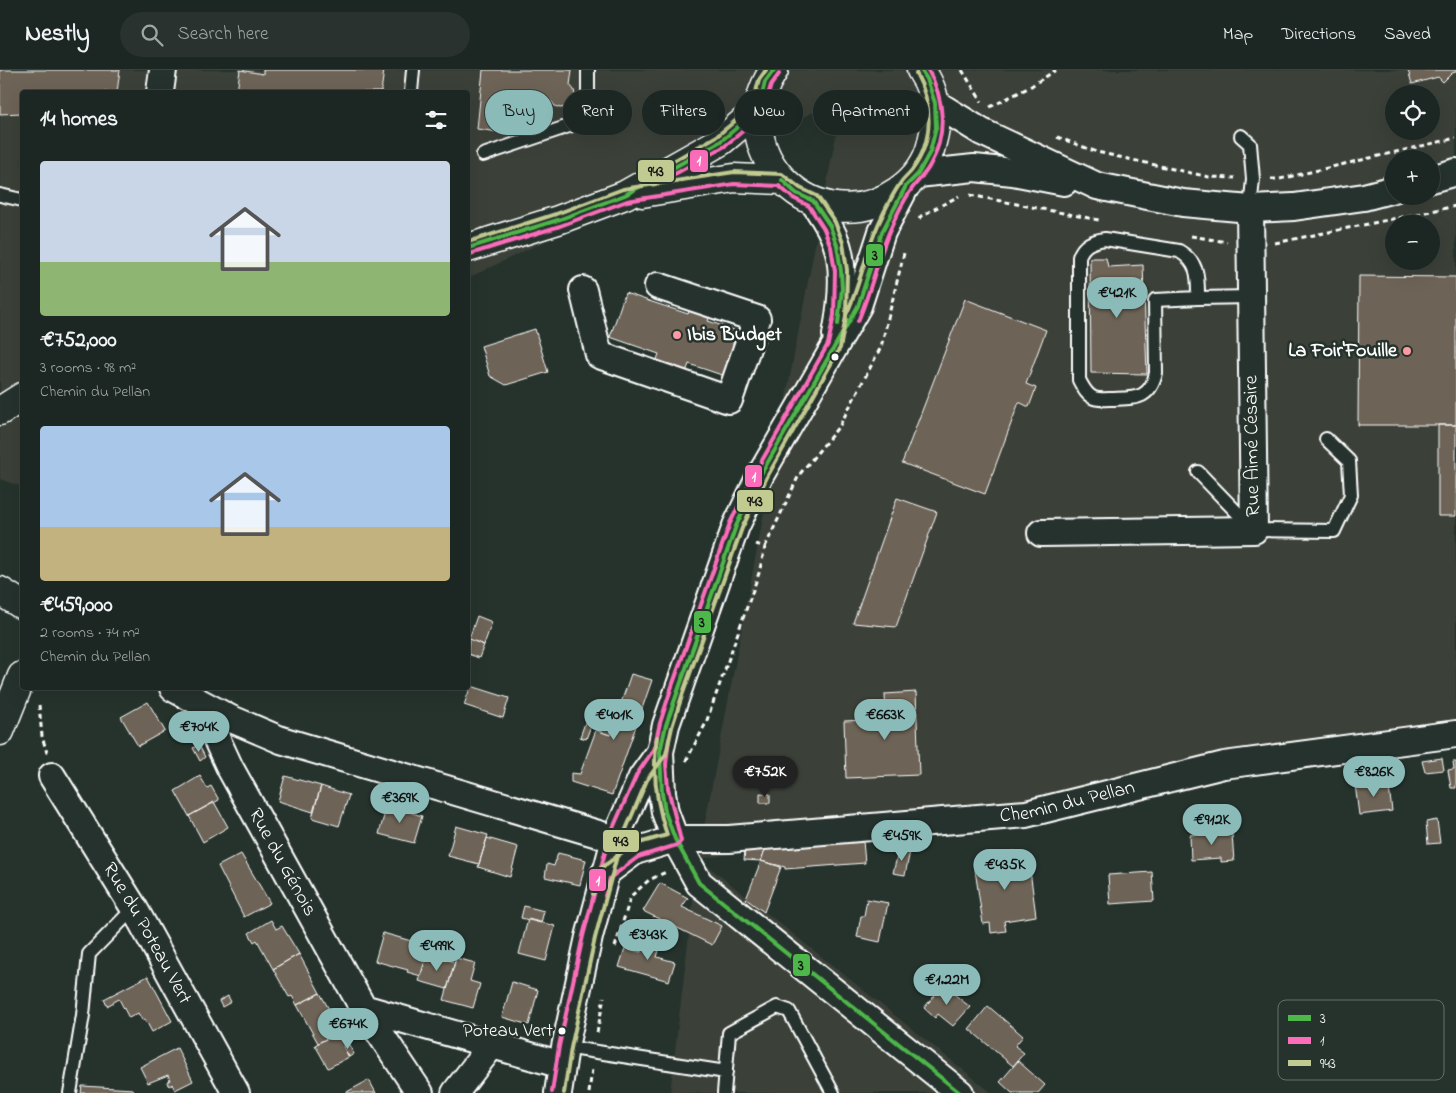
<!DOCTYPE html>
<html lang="en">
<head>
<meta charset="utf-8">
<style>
  :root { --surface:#1c2622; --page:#29322f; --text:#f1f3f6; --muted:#a0a5a5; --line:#3a4340; --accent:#8bbbb9 }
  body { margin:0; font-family:"Indie Flower",sans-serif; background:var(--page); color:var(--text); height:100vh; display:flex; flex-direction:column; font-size:19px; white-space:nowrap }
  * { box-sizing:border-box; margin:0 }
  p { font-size:16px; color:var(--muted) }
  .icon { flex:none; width:28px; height:28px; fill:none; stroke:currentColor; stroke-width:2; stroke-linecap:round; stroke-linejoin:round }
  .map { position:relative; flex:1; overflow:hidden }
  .drawer { position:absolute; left:20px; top:20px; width:450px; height:600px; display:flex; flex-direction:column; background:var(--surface); border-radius:5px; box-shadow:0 5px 20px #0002,0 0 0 1px var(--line) }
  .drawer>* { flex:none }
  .guide { position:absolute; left:485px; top:20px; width:475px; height:45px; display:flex; gap:10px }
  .tools { position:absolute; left:1385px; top:15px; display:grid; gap:10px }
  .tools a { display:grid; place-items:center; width:55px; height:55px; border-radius:50%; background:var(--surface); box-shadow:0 5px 20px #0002,0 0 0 1px var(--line); font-size:25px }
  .price { position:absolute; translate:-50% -42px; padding:0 11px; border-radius:18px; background:var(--accent); color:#111; font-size:16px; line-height:32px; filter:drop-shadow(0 1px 2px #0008) }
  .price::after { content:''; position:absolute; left:50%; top:30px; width:15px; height:11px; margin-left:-8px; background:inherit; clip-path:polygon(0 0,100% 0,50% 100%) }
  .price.on { background:#222; color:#fff }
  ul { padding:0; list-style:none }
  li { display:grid; align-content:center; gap:10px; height:265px; padding:0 20px }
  li span { display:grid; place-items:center; height:155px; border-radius:5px; color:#555 }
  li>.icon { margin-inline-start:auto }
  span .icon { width:90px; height:90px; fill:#fffc; stroke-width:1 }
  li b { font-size:21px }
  h2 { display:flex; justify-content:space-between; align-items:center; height:60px; padding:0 20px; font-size:21px }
  .chip { padding:0 18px; border-radius:22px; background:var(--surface); box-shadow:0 5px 20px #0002,0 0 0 1px var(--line); font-size:18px; line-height:45px }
  .chip.on { background:var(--accent); color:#111 }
  header { display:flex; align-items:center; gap:30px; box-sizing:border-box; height:70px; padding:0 25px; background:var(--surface); border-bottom:1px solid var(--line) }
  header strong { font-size:24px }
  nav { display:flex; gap:28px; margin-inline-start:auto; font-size:18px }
  .search { width:350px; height:45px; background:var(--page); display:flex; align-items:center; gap:12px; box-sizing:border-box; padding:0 18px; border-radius:28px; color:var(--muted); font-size:19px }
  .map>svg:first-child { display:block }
</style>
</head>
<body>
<header>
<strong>Nestly</strong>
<div class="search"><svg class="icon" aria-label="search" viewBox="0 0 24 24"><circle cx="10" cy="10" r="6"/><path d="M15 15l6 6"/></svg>Search here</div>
<nav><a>Map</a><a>Directions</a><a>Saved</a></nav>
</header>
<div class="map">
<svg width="1456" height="1023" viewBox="0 0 1456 1023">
  <rect width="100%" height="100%" fill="#26332d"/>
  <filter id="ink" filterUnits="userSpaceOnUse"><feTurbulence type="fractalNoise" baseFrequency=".02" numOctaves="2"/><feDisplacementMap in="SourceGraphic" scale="10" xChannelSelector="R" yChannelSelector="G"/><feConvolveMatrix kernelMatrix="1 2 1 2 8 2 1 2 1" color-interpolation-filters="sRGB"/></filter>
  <g filter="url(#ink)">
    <path fill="#3b4139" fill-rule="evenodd" d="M0,0H1456V668L699,789L992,1023H670L698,789L843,28L468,208V22H22V417L0,409ZM1394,24H1431V61H1394ZM1394,89H1431V126H1394ZM1394,154H1431V191H1394Z"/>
    <path fill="#6d6356" stroke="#fff" d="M0,0H120L117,22H22V43L0,44Z
      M240,0L263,4V0H384L381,22H237Z
      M483,0H572L570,15L574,20L575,26L572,32L567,37L560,38L555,36L550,30L518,27L501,41L499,62L477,59Z
      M1408,0H1456V2L1452,3L1443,12L1438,7L1412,14Z
      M1090,188H1106L1108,197L1143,195L1147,304L1091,303Z
      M1359,206L1456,207V355H1358Z
      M625,223L688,244L692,234L712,241L708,251L743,263L728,307L689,294L685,305L655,295L659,284L610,267Z
      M965,229L1046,260L1026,314L1036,318L1029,337L1019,332L985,424L902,393Z
      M535,259L548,302L506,315L490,306L481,276Z
      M1438,355H1456V446H1438Z
      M897,428L937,442L896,557L853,553Z
      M477,546L492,552L484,575L469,569Z
      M469,569L484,575L479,588L468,584Z
      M631,604L652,610L612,725L571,712V703L580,704L596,660L610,665Z
      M471,616L509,628L503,648L464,635Z
      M916,622L919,705L846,708L844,651L886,649L885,624Z
      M148,632L165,661L138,676L121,647Z
      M590,639L596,642L586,669L580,667Z
      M601,647L614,652L610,665L596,660Z
      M199,675L205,687L200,691L193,678Z
      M1442,688L1444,700L1425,702L1422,691Z
      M1453,692H1456V718H1451L1448,700L1454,699Z
      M200,706L207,718L211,716L219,730L189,746L175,721Z
      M285,706L321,716L313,742L278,731Z
      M1388,710L1392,741L1359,745L1355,714Z
      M321,716L349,725L339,756L312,748Z
      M760,723L770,724V733H760Z
      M214,732L228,757L203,772L189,746Z
      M387,735L422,746L414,773L379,764Z
      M1437,750L1440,773L1428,774L1426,752Z
      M456,756L488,765L479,794L448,786Z
      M1221,760V765L1232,764L1234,791L1221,792V788L1191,790L1190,765Z
      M487,768L518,777L510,807L478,797Z
      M863,771L865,793L785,799V797L761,791L765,779Z
      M765,779L761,791L744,790L745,780Z
      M899,779L910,781L905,805L893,803Z
      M1015,781L1016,787L1006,788L1005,782Z
      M558,783L586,790L580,815L545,807L547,794L554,796Z
      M241,784L270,833L244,847L218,796Z
      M1028,785L1036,846L1004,851L1006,861L991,863L990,853L983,854L974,793Z
      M761,791L781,797L764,842L746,829Z
      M1152,802L1154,831L1110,834L1108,805Z
      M660,813L688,828L682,837L722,856L712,875L643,841Z
      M867,829L888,833L880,872L857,867L861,846H864Z
      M524,836L544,841L541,853L521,848Z
      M528,849L555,856L546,891L519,884Z
      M271,850L276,859L282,856L299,884L273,899L257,870L254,872L249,863Z
      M383,863L429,876L421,906L407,902L408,900L375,891Z
      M645,869L661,874L657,887L675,892L669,911L619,897L625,878L641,882Z
      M299,884L320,923L297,935L292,926L289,927L273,899Z
      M427,884L455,892L447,919L419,911Z
      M456,888L475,893L470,911L480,914L473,938L444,930Z
      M148,906L172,951L152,962L145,949L142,950L138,943L129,948L119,929L107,936L104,929Z
      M512,912L538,920L529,955L502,947Z
      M943,915L970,937L953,956L938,944L935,948L924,938Z
      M320,923L341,961L318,973L297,935Z
      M228,926L231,932L222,937L219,931Z
      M988,936L1023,966L1015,976L1024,983L1013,996L969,959Z
      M341,961L348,973L343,976L349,987L328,998L315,975Z
      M348,973L354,984L349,987L343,976Z
      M177,978L193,1011L175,1020L172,1014L169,1016L167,1012L170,1010L168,1005L148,1013L140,997Z
      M1018,991L1045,1015L1038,1023H1012L1000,1012Z
      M369,1010L376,1023H345Z
      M82,1016L133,1019L135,1023H81Z"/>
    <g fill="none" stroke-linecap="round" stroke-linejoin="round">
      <defs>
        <path id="lane" d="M411,22L413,0
          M1241,66L1250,74L1253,109L1250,139
          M483,85L572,55L588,38V0
          M0,125L22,130
          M1105,169L1179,181C1199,193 1198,207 1198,228L1155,230L1156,303C1150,329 1136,328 1114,329C1108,329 1099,330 1094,328C1086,325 1083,317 1079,310V187C1083,174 1093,171 1105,169Z
          M1198,228L1251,227
          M1198,402L1254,460L1334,461L1351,425L1349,391L1326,369
          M565,977L726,1002
          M70,1023L83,945L89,884L134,838
          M724,1023L729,963L777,937L789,941L833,1023"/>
        <g id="street">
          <path d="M160,22L163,0"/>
          <path d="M935,33L982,62L1097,116L1183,133L1250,139L1294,137L1364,127L1394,119"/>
          <path d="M918,104L974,98L1013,102L1064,112"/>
          <path d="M1431,109L1456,102"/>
          <path d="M906,116L882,162L858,236L761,404L736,456L666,655L660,682L662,723L665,742L675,769L699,813L960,1023"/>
          <path d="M813,131C822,145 831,157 836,172C846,198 841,238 836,265"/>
          <path d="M583,220L599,285L729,330L757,249L658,216"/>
          <path d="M1041,463L1254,460L1250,139"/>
          <path d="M173,618L229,648L281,670L615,769"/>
          <path id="s1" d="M214,641L217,670L230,698L363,938L562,995"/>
          <path id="s2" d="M52,706L134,838L236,1023"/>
          <path id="s3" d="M604,804L635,781L675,769H729L1026,744L1224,695L1456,664"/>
          <path d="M363,938L420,1023"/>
          <path d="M455,1023L491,976"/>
          <path d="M558,1023L565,977L589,867L615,769L642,707L660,682"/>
        </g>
        <path id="primary" d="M774,0C719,82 818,177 898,121C915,109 928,92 932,72C939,47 936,22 921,0
          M642,123L734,108L782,110
          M468,178L558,150L625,125L721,71L758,40
          M0,341L22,327
          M0,521L22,535
          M0,661L22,606"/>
      </defs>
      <use href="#lane" stroke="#fff" stroke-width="16"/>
      <use href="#street" stroke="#fff" stroke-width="30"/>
      <use href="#primary" stroke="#fff" stroke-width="31"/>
      <path stroke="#fff" stroke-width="3" stroke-dasharray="5 4" stroke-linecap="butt" d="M962,0L982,32
        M990,37L1028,18L1056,0
        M1057,67L1097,82L1209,107L1235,108
        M1271,109H1280L1456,68
        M970,125L1099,150
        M919,149L921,146L959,126
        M1191,166L1227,172
        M1275,173L1456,136
        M765,477L799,405L840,355L881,277L904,183
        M39,635L42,666L47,683
        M686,691L706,653L759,503L765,477L756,474
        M615,877L631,826L649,810L666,802
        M597,963L604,927
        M589,1023L592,999"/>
      <use href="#lane" stroke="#26332d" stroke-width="12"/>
      <use href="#street" stroke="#26332d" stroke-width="26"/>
      <use href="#primary" stroke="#26332d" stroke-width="28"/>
      <defs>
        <path id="bus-1" d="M921,0L927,9L935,33L936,58L930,82L918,104L906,116L882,162L858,236L761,404L736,456L666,655L660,682L662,723L665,742L675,769L699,813L960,1023
          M782,110L796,123L813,131L830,156L837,175L841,201L842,219L838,254
          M468,178L558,150L625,125L721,71L758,40L765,12L774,0"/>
        <path id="bus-2" d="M657,114L725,76L762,45L771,15L779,4
          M470,184L560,156L627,131L734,114L779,116L793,128L809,136L824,159L831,177L835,201L834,245L828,274L756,401L730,453L671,619L660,653L654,679L637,704L609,767L583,866L559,976L552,1022
          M858,251C871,221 877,190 890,160C896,146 903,132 911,120C917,111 925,105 930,95C947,65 945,29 928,0
          M605,826L610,808L638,787L677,775L681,771L668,718L666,694L669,669"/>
        <path id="bus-3" d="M651,104L717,66L752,37L759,10L766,0
          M468,172L556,144L623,119L734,102L782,104L800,118L817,126L835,152L843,173L847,200L846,247L840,278L767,407L742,458L683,623L672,657L666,684L647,710L621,771L595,868L571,978L564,1023
          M846,245C860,216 865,184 878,155C885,140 892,124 902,111C905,107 909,104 912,100C934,71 933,34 916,3
          M593,824L600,799L632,775L667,765C656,733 652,701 657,667"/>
      </defs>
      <use href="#bus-1" stroke="#26332d" stroke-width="8"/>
      <use href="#bus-2" stroke="#26332d" stroke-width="8"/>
      <use href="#bus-3" stroke="#26332d" stroke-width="8"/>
      <use href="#bus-1" stroke="#4eb749" stroke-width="4"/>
      <use href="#bus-2" stroke="#fb6dba" stroke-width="4"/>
      <use href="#bus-3" stroke="#c1ca90" stroke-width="4"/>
    </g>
  </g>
  <g fill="#ff9aa2" stroke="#26332d" stroke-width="2">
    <circle cx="677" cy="265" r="5"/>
    <circle cx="1407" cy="281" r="5"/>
  </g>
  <g fill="#fff" stroke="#26332d" stroke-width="2">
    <circle cx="835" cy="287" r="4.5"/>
    <circle cx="562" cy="961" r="4.5"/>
  </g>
  <g text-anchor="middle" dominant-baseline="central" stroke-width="5" stroke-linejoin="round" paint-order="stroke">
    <g font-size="19" fill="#fff" stroke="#26332d" text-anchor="end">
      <text x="553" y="961">Poteau Vert</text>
    </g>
    <g font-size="20" font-weight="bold" fill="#fff" stroke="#26332d" text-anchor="start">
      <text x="687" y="265">Ibis Budget</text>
      <text x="1397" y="281" text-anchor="end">La Foir'Fouille</text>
    </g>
    <g font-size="20" fill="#fff" stroke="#26332d">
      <text transform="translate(1253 376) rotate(-91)">Rue Aimé Césaire</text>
      <text stroke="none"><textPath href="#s3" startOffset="475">Chemin du Pellan</textPath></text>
      <text stroke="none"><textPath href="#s1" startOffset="168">Rue du Génois</textPath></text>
      <text stroke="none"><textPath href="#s2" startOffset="184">Rue du Poteau Vert</textPath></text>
    </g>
  </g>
  <rect x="1278" y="930" width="166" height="80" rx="8" fill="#26332d" stroke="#67706c" stroke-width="1"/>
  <rect x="1288" y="945" width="23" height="6" fill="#4eb749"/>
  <rect x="1288" y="967" width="23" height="7" fill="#fb6dba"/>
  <rect x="1288" y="990" width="23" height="6" fill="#c1ca90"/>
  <g font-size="14" fill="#fff">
    <text x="1320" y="953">3</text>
    <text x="1320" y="975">1</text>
    <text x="1320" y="998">943</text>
  </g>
  <g stroke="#26332d" stroke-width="2">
    <rect x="689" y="79" width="20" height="24" rx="5" fill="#fb6dba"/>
    <rect x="637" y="89" width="38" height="24" rx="5" fill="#c1ca90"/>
    <rect x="865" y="173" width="19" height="24" rx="5" fill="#4eb749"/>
    <rect x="744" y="394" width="19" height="24" rx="5" fill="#fb6dba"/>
    <rect x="736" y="419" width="38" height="24" rx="5" fill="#c1ca90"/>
    <rect x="693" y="540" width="19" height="24" rx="5" fill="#4eb749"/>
    <rect x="602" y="759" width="38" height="24" rx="5" fill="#c1ca90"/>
    <rect x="588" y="798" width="19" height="24" rx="5" fill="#fb6dba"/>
    <rect x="792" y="883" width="19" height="24" rx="5" fill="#4eb749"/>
  </g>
  <g font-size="14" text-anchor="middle" font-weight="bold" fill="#fff">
    <text x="699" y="95">1</text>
    <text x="754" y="411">1</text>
    <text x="598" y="815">1</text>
  </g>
  <g font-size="14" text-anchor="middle" font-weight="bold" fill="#111">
    <text x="656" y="106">943</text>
    <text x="875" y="190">3</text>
    <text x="755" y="436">943</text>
    <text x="702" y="557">3</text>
    <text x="621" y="776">943</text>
    <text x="801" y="900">3</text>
  </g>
</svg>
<div class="tools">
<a><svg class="icon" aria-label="locate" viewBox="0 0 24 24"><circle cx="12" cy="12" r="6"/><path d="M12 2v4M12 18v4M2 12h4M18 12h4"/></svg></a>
<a>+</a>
<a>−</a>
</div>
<b class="price" style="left:1117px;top:249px">€421K</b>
<b class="price" style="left:614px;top:671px">€401K</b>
<b class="price" style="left:885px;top:671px">€663K</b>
<b class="price" style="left:199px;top:683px">€704K</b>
<b class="price on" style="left:765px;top:728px">€752K</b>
<b class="price" style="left:1374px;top:728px">€826K</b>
<b class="price" style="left:400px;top:754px">€369K</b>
<b class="price" style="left:1212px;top:776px">€912K</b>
<b class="price" style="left:902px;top:792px">€459K</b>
<b class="price" style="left:1005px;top:821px">€435K</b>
<b class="price" style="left:648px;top:891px">€343K</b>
<b class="price" style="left:437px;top:902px">€499K</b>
<b class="price" style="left:947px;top:936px">€1.22M</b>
<b class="price" style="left:348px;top:980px">€674K</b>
<div class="guide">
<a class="chip on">Buy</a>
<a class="chip">Rent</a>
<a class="chip">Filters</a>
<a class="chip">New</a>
<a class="chip">Apartment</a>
</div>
<section class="drawer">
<h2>14 homes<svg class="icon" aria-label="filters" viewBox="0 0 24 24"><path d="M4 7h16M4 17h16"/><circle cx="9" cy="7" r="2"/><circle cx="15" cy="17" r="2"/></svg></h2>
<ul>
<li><span style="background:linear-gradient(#c9d6e8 65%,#8fb573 0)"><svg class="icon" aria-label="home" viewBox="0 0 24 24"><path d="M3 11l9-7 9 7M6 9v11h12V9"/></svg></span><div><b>€752,000</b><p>3 rooms · 98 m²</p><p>Chemin du Pellan</p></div></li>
<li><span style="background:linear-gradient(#a9c7e8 65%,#c2b280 0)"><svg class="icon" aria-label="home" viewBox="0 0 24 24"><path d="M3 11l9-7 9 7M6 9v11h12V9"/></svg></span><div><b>€459,000</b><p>2 rooms · 74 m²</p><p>Chemin du Pellan</p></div></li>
</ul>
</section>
</div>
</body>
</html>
